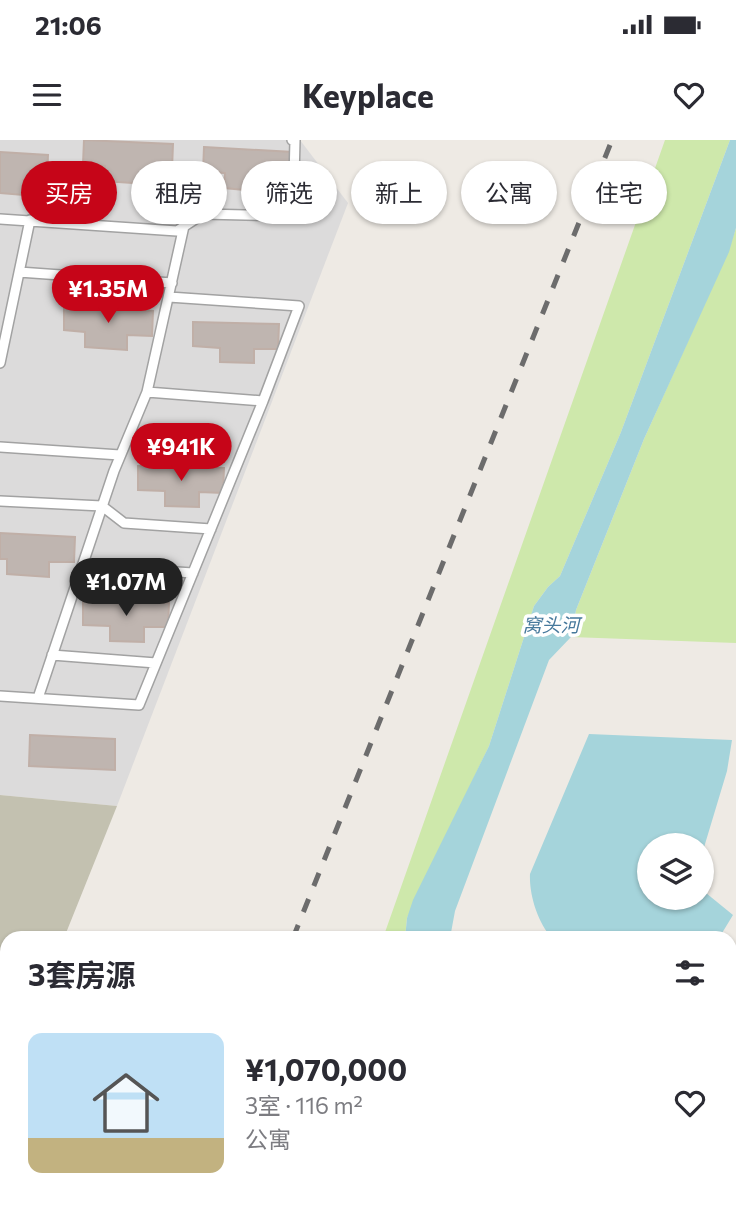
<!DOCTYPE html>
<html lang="zh">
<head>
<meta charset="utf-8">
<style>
  :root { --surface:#fff; --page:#f7f7f7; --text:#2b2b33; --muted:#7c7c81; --accent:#c60518 }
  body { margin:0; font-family:Commissioner,"Noto Sans SC",sans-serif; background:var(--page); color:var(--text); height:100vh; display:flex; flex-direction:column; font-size:26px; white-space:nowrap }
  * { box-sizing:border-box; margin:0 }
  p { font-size:23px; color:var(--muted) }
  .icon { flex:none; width:38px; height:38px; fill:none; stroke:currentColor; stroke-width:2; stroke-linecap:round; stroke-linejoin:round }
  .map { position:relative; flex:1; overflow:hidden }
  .sheet { position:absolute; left:0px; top:791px; width:737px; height:275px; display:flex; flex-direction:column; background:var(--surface); border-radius:21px 21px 0 0; box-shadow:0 2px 5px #0004 }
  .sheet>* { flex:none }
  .top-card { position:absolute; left:21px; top:21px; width:695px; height:63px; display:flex; gap:14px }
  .tools { position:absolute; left:637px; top:693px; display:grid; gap:14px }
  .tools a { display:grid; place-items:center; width:77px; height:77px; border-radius:50%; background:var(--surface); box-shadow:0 2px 5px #0004; font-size:35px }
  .price { position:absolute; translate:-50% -60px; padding:0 16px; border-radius:24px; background:var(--accent); color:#fff; font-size:23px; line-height:46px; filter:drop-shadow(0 2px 4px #0008) }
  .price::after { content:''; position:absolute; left:50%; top:42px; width:21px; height:16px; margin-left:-10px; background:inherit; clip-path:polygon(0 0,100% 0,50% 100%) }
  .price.active { background:#222; color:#fff }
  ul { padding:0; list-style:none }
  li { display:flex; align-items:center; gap:21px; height:175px; padding:0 28px }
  li span { display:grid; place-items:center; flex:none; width:196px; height:140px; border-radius:14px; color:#555 }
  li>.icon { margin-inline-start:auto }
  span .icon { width:84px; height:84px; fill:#fffc; stroke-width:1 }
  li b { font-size:30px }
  h2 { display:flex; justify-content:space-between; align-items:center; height:84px; padding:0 28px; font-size:30px }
  .chip { padding:0 24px; border-radius:32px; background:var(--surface); box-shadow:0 2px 5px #0004; font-size:24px; line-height:63px }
  .chip.active { background:var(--accent); color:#fff }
  .status { display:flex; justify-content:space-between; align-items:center; height:49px; padding:0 35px; background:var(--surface); direction:ltr }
  .status svg { height:19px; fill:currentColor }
  header { display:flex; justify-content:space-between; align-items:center; height:91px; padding:0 28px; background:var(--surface); font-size:32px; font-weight:700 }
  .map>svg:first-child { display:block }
</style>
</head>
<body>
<div class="status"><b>21:06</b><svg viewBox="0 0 49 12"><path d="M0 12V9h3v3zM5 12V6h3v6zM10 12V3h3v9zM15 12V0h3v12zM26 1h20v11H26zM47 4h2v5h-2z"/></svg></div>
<header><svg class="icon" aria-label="menu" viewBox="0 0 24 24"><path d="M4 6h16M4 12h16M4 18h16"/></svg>Keyplace<svg class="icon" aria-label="heart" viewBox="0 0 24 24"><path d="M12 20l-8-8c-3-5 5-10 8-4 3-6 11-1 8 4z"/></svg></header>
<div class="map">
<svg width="736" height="1065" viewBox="0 0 736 1065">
  <rect width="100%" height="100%" fill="#eeeae4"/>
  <path fill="#dcdbdb" d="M0,0H300L348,63L117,666L0,655Z"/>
  <path fill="#c3c1b0" d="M0,655L117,666L64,798H7V938L0,955Z"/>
  <path fill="#cee8ab" d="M665,0H730L621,292L560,436L548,447L534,466L489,606L407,778L405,798H383Z
    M736,88V503L571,497L576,470L644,299L728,112Z
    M730,1013L736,1014V1065H398V1059H730Z"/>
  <path fill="#a5d4db" d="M730,0H736V88L729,112L644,299L576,470L571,497L549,520L455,771L450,798H405L407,778L413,760L489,606L534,466L548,447L560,436L621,292Z
    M589,594L732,600L727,631L702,714V705H649V758H702V744L706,753L733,775L719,798H552C538,783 529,755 530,734Z
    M730,957L736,958V1014L730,1013Z"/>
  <path fill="#bfb5b0" stroke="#c0afa7" stroke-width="2" d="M84,0L173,4L172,29H147V44L104,41L105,26L83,24Z
    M204,7L293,12L292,37L267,36V52L224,48L225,33L203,32Z
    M0,12L48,15L47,40H23V55L0,53Z
    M64,166L153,171L152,196L127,195V210L85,207V192L64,190Z
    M193,182L279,184L278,209H254V223L220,222V208L193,206Z
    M138,326L224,328L223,353L199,352V367L165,366V351L138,350Z
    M0,393L75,397L74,422H49V437L7,434V419H0Z
    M83,460L169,463L168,487H144V502L110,501V486L83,485Z
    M30,595L115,599V630L29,626Z
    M312,1059H398V1065H357L311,1061Z"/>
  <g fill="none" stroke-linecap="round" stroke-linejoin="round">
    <defs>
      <path id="service" d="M0,79L177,91L203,74L293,76L295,0H292
        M19,132L172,143
        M0,223L30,80
        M147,252L263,261
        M0,307L120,315
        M0,361L102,366L124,383L211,389
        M82,426L193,433
        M52,515L156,523
        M0,556L139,565L263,261L299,166L169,157
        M38,558L114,331L147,252L184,86"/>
    </defs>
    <use href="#service" stroke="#a2a2a2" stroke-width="12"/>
    <use href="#service" stroke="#fff" stroke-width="9"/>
    <path stroke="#6c6c6c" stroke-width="5" stroke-dasharray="14 14" stroke-linecap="butt" d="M293,798L612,0
      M186,1065L189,1059"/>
  </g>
  <g text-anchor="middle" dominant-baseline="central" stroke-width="7" stroke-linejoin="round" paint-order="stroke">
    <g font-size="19" font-style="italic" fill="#47799c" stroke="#fff">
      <text x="551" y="484">窝头河</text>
    </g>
  </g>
</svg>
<div class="tools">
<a><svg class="icon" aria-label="layers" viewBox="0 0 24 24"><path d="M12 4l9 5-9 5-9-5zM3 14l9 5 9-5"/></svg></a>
</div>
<b class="price" style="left:108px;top:185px">¥1.35M</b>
<b class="price" style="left:181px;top:343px">¥941K</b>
<b class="price active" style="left:126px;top:478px">¥1.07M</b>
<div class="top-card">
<a class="chip active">买房</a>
<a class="chip">租房</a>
<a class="chip">筛选</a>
<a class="chip">新上</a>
<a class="chip">公寓</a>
<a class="chip">住宅</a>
</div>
<section class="sheet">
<h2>3套房源<svg class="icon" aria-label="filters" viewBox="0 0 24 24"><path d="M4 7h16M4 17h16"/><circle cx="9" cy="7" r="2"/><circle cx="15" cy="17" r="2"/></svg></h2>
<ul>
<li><span style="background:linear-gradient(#bfe0f5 75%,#c2b280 0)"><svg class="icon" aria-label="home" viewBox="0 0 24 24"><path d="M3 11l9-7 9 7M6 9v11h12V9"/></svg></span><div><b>¥1,070,000</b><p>3室 · 116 m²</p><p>公寓</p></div><svg class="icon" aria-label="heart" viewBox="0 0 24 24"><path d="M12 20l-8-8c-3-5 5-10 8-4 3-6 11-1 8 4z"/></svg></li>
</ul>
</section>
</div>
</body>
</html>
